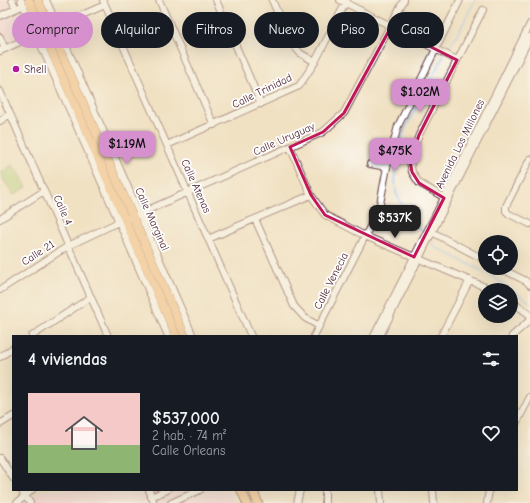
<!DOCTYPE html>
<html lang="es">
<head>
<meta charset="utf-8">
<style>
  :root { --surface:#171b24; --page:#242831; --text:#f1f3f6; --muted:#9ea1a6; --line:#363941; --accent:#d690ce }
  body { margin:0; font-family:"Comic Neue",sans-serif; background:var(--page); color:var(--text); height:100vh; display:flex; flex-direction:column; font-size:15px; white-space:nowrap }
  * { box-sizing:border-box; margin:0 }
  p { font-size:13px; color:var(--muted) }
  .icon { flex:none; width:22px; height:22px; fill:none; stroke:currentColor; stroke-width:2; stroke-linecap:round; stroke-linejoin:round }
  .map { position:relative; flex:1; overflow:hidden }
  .details { position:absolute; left:12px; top:335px; width:506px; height:156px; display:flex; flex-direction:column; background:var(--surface); border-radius:0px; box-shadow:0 4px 16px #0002 }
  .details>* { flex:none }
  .hud { position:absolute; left:12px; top:12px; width:506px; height:36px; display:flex; gap:8px }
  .tools { position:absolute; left:478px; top:235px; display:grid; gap:8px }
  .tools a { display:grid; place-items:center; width:40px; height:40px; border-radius:50%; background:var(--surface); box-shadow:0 4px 16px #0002; font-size:20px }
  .price { position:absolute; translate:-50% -34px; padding:0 9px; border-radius:8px; background:var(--accent); color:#111; font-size:13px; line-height:26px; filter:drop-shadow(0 1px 2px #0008) }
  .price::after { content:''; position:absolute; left:50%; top:24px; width:12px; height:9px; margin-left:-6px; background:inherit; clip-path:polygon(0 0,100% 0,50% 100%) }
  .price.on { background:#222; color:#fff }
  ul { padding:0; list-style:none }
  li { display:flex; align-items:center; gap:12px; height:100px; padding:0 16px }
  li+li { border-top:1px solid var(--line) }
  li span { display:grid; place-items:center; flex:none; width:112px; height:80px; border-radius:0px; color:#555 }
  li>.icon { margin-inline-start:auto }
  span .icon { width:48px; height:48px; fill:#fffc; stroke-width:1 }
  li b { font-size:17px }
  h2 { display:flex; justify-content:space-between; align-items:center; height:48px; padding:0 16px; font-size:17px }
  .pill { padding:0 14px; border-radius:18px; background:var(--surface); box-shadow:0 4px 16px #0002; font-size:14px; line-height:36px }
  .pill.on { background:var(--accent); color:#111 }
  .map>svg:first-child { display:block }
</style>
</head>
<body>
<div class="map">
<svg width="530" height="503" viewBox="0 0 530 503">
  <rect width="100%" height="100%" fill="#fff"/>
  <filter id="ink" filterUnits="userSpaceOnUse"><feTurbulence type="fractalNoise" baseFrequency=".025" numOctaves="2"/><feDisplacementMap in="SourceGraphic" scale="8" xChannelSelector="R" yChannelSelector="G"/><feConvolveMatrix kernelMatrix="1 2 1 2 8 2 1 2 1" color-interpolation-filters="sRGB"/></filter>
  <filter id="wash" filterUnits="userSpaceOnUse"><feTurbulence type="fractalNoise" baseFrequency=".012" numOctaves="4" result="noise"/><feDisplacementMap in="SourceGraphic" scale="16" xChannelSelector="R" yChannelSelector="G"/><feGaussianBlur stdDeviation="0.9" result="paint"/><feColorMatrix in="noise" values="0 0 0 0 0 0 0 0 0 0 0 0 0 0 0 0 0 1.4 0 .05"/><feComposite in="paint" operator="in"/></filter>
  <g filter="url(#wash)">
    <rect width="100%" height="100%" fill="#f0e1c3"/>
    <path fill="#f4cfde" d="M0,0H17L32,33L0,47Z
      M40,490H230L235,503H25Z"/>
    <path fill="#afcd74" stroke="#7c7650" d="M13,165L27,187L14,195L1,176V173Z"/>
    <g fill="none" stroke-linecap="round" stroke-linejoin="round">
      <path stroke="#85b6f1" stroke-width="1.5" d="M446,52L461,28L475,0
        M423,233L409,217L396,193L394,161L406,126L444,55
        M430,241L435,247L490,275L530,302"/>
    </g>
  </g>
  <g filter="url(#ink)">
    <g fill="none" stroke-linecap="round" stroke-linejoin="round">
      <defs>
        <path id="minor" d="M12,0L16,9
          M21,0L119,222L168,336
          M46,0L193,336
          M103,0L251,336
          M159,0L214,125
          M216,0L261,104
          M272,0L290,41L300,53L315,62
          M340,0L457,60
          M0,16L24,5
          M54,27L105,5
          M0,37L5,49
          M0,51L39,33
          M0,91L108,336
          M0,121L10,114
          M167,145L299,86L315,62L347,0
          M290,147L311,195L325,215L365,236L492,290
          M530,159L506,206V211L509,214L530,224
          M370,164L387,167
          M447,199L419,183L412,172L410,161L419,135L483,10
          M0,219L44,191
          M255,219L294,306L305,318L319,326
          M430,231L485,260
          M208,239L311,195
          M500,268L526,281L530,285
          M0,290L68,246L125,219L139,214L323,132L344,113L404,0
          M511,301L530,315
          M32,336L91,297
          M314,336L379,209L387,167L398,126L460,0
          M374,336L444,198L530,24
          M380,336L530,37
          M441,336L470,280
          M512,336L530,320
          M0,357L13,348
          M517,422L530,397
          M0,424L13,416
          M0,458L13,478
          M21,490L30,503
          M149,490L154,503
          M325,490V503
          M380,490L381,503
          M433,490L434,503
          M151,497L167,490
          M17,503L32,490
          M171,503L200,490
          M297,503L300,490
          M487,503L489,490"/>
        <path id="major" d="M29,0L176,336
          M38,0L185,336
          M241,490L247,503
          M253,490L258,503"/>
      </defs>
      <use href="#minor" stroke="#633c42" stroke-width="8"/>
      <use href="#major" stroke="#633c42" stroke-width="10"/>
      <use href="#minor" stroke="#fff" stroke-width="6"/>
      <use href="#major" stroke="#f5be86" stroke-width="8"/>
    </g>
  </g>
  <path d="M0 0H530V503H0ZM391,27L457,60L419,135L410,161L412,172L419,183L444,198L414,257L325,215L311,195L290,147L323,132L344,113Z" fill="#f0e1c3" fill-opacity=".55" fill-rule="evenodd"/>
  <path fill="none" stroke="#c2185b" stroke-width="3" stroke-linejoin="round" d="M391,27L457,60L419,135L410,161L412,172L419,183L444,198L414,257L325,215L311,195L290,147L323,132L344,113Z"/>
  <circle fill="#b5179e" stroke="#fff" stroke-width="1.5" cx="16" cy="69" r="4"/>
  <g text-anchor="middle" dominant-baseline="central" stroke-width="3.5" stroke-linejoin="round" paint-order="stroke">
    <g font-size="11" fill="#4a1f2b" stroke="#fff" text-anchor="start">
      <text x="24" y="69">Shell</text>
    </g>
    <g font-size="11" fill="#4a1f2b" stroke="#fff">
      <text transform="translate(262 91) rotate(-26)">Calle Trinidad</text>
      <text transform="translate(284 139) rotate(-24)">Calle Uruguay</text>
      <text transform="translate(460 144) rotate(-64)">Avenida Los Millones</text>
      <text transform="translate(196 186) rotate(66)">Calle Atenas</text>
      <text transform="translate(63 210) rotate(66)">Calle 4</text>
      <text transform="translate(152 219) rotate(66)">Calle Marginal</text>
      <text transform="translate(38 253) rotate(-33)">Calle 21</text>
      <text transform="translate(331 281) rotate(-63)">Calle Venecia</text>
    </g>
  </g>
</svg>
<div class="tools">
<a><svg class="icon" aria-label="locate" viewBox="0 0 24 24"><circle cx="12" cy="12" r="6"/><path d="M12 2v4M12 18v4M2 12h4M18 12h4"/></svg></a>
<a><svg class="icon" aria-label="layers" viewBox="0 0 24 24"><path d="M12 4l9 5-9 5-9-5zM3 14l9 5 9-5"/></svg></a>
</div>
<b class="price" style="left:420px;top:113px">$1.02M</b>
<b class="price" style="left:127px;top:165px">$1.19M</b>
<b class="price" style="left:395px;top:172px">$475K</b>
<b class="price on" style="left:395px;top:239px">$537K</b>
<div class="hud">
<a class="pill on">Comprar</a>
<a class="pill">Alquilar</a>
<a class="pill">Filtros</a>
<a class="pill">Nuevo</a>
<a class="pill">Piso</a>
<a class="pill">Casa</a>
</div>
<section class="details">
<h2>4 viviendas<svg class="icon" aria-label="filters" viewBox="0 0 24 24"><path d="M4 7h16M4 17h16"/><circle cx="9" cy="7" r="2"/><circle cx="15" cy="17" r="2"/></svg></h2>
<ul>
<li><span style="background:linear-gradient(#f6c9c9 65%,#8fb573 0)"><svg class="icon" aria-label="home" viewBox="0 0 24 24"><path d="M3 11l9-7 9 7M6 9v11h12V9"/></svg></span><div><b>$537,000</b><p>2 hab. · 74 m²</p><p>Calle Orleans</p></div><svg class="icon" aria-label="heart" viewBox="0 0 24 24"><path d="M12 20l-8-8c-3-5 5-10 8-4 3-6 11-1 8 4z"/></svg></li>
</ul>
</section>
</div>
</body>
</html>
